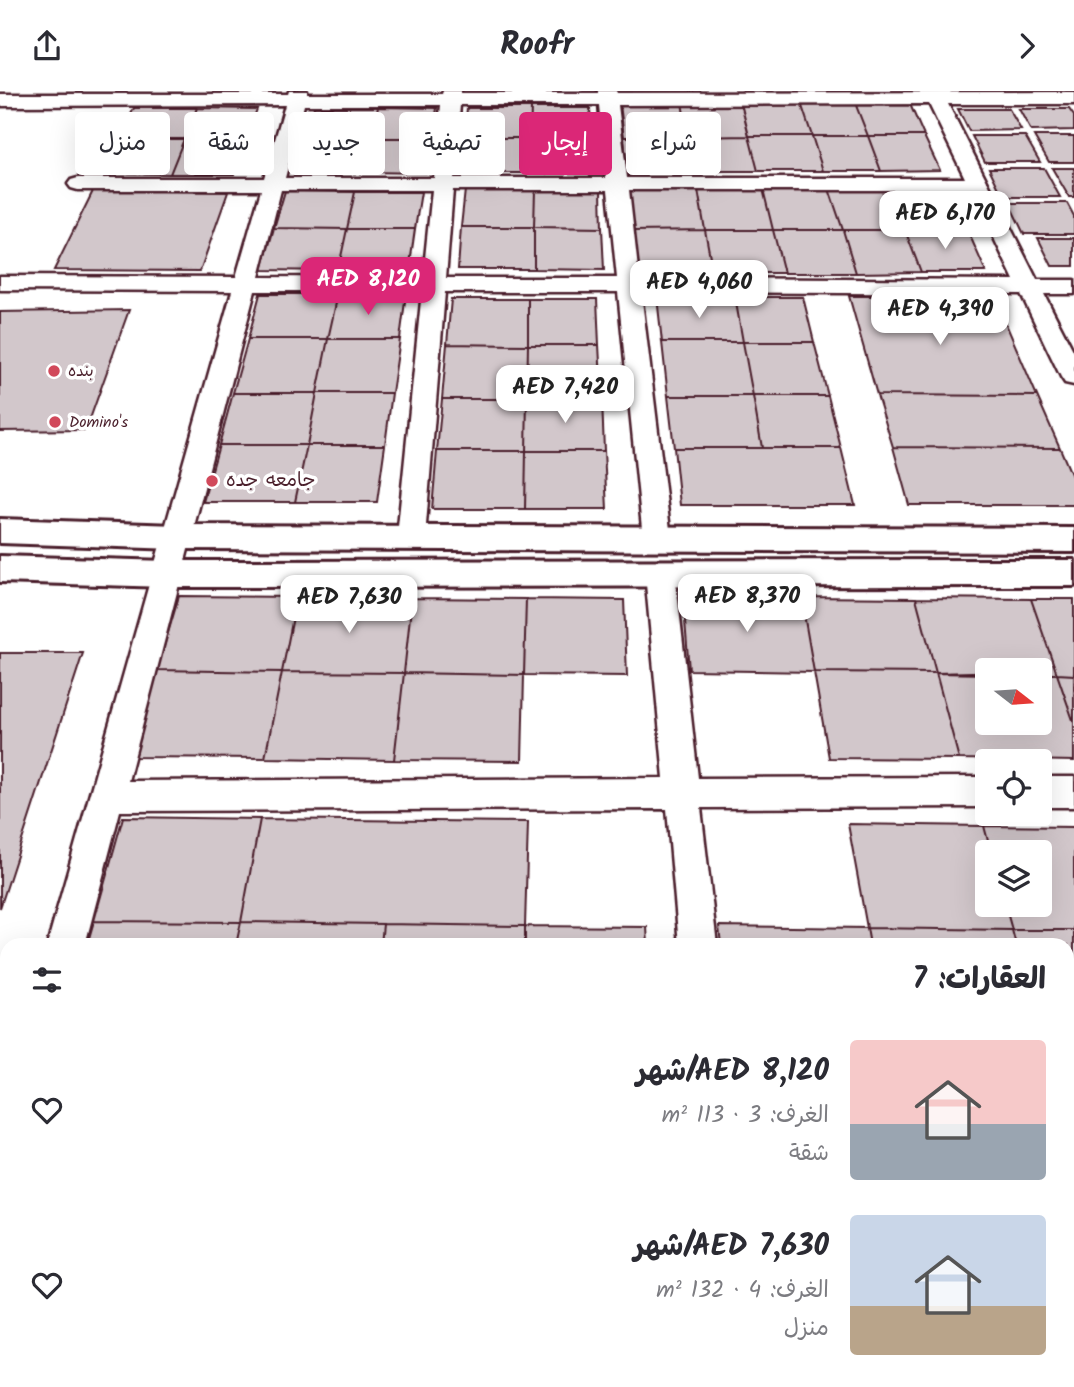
<!DOCTYPE html>
<html lang="ar">
<head>
<meta charset="utf-8">
<style>
  :root { --surface:#fff; --page:#f7f7f7; --text:#2b2b33; --muted:#7c7c81; --accent:#db2777 }
  body { margin:0; font-family:Kalam,"Playpen Sans Arabic",sans-serif; background:var(--page); color:var(--text); direction:rtl; height:100vh; display:flex; flex-direction:column; font-size:26px; white-space:nowrap }
  * { box-sizing:border-box; margin:0 }
  p { font-size:23px; color:var(--muted) }
  .icon { flex:none; width:38px; height:38px; fill:none; stroke:currentColor; stroke-width:2; stroke-linecap:round; stroke-linejoin:round }
  .map { position:relative; flex:1; overflow:hidden; direction:ltr }
  .drawer { position:absolute; left:0px; top:847px; width:1074px; height:450px; display:flex; flex-direction:column; background:var(--surface); border-radius:21px 21px 0 0; box-shadow:0 7px 28px #0002; direction:rtl }
  .drawer>* { flex:none }
  .top-card { position:absolute; left:21px; top:21px; width:700px; height:63px; direction:rtl; display:flex; gap:14px }
  .needle { width:46px; rotate:107deg }
  .tools { position:absolute; left:975px; top:567px; display:grid; gap:14px }
  .tools a { display:grid; place-items:center; width:77px; height:77px; border-radius:7px; background:var(--surface); box-shadow:0 7px 28px #0002; font-size:35px }
  .price { position:absolute; translate:-50% -60px; padding:0 16px; border-radius:14px; background:#fff; color:#222; font-size:23px; line-height:46px; filter:drop-shadow(0 2px 4px #0008) }
  .price::after { content:''; position:absolute; left:50%; top:42px; width:21px; height:16px; margin-left:-10px; background:inherit; clip-path:polygon(0 0,100% 0,50% 100%) }
  .price.active { background:var(--accent); color:#fff }
  ul { padding:0; list-style:none }
  li { display:flex; align-items:center; gap:21px; height:175px; padding:0 28px }
  li span { display:grid; place-items:center; flex:none; width:196px; height:140px; border-radius:7px; color:#555 }
  li>.icon { margin-inline-start:auto }
  span .icon { width:84px; height:84px; fill:#fffc; stroke-width:1 }
  li b { font-size:30px }
  h2 { display:flex; justify-content:space-between; align-items:center; height:84px; padding:0 28px; font-size:30px }
  .tag { padding:0 24px; border-radius:7px; background:var(--surface); box-shadow:0 7px 28px #0002; font-size:24px; line-height:63px }
  .tag.active { background:var(--accent); color:#fff }
  header { display:flex; justify-content:space-between; align-items:center; height:91px; padding:0 28px; background:var(--surface); font-size:32px; font-weight:800 }
  .map>svg:first-child { display:block }
</style>
</head>
<body>
<header><svg class="icon" aria-label="forward" viewBox="0 0 24 24"><path d="M9 5l7 7-7 7"/></svg>Roofr<svg class="icon" aria-label="share" viewBox="0 0 24 24"><path d="M12 15V3M7 8l5-5 5 5M5 13v7h14v-7"/></svg></header>
<div class="map">
<svg width="1074" height="1296" viewBox="0 0 1074 1296">
  <rect width="100%" height="100%" fill="#fff"/>
  <filter id="ink" filterUnits="userSpaceOnUse"><feTurbulence type="fractalNoise" baseFrequency=".0143" numOctaves="2"/><feDisplacementMap in="SourceGraphic" scale="14" xChannelSelector="R" yChannelSelector="G"/><feConvolveMatrix kernelMatrix="1 2 1 2 8 2 1 2 1" color-interpolation-filters="sRGB"/></filter>
  <g filter="url(#ink)">
    <path fill="#d2c7cb" stroke="#4a1f2b" stroke-width="2" d="M909,11L924,45H868L855,12Z
      M682,12L688,46H624L620,13Z
      M682,12H741L749,45L688,46Z
      M741,12H801L812,45H749Z
      M801,12H855L868,45H812Z
      M314,16H378L372,47H306Z
      M378,16L437,17L433,47H372Z
      M134,17H197L184,48H119Z
      M197,17L257,18L246,48H184Z
      M467,17H531L530,47H464Z
      M531,17H590L592,48L530,47Z
      M958,18H1009L1021,39L969,40Z
      M1019,18H1069L1074,25V39L1031,40Z
      M749,45L758,80H694L688,46Z
      M749,45H812L823,80H758Z
      M812,45H868L881,80H823Z
      M868,45H924L940,79L881,80Z
      M972,45H1025L1040,71H985Z
      M1034,45H1074V71H1049Z
      M624,46H688L694,80L627,81Z
      M306,47H372L364,81H296Z
      M372,47H433L428,82L364,81Z
      M464,47H530L529,82H460Z
      M530,47L592,48L593,82H529Z
      M119,48H184L170,83L101,82Z
      M184,48H246L234,83H170Z
      M989,77H1044L1060,106H1003Z
      M1052,77H1074V106H1069Z
      M763,98L773,139H705L698,99Z
      M763,98H829L843,139H773Z
      M829,98H889L905,139H843Z
      M889,98H948L967,138L905,139Z
      M465,99H535L534,136H461Z
      M535,99L601,100L602,137L534,136Z
      M630,99H698L705,139L634,140Z
      M93,100H163L228,101L200,180L54,179Z
      M285,100L355,101L347,138L274,137Z
      M355,101H421L415,138H347Z
      M1009,112H1067L1074,125V143H1024Z
      M461,136H534V178H458Z
      M534,136L602,137L604,179L534,178Z
      M274,137L347,138L338,180L262,179Z
      M347,138H415L409,180H338Z
      M967,138L986,181H921L905,139Z
      M705,139H773L784,182H713Z
      M705,139L713,182H639L634,140Z
      M773,139H843L856,182H784Z
      M843,139H905L921,181L856,182Z
      M1038,147H1074V175H1052Z
      M260,203H338L328,248H248Z
      M338,203H406L400,248H328Z
      M849,205H994L1037,305L877,304Z
      M657,206H735L743,251H662Z
      M735,206H803L814,251H743Z
      M451,208H528V254L447,253Z
      M528,208H597L599,254H528Z
      M129,219L86,339L0,340V221Z
      M248,248H328L317,302H233Z
      M328,248H400L392,302H317Z
      M662,251H743L753,305H668Z
      M743,251H814L828,305H753Z
      M447,253L528,254L527,308H442Z
      M528,254H599L602,308H527Z
      M233,302H317L307,354H219Z
      M317,302H392L385,354H307Z
      M877,304L1037,305L1060,357L893,356Z
      M668,305H753L762,357H674Z
      M753,305H828L841,357H762Z
      M442,308H527L526,360H437Z
      M527,308H602L604,360H526Z
      M219,354H307L295,411H203Z
      M307,354H385L377,411H295Z
      M893,356L1060,357L1074,390V414H909Z
      M674,357H841L855,414H680Z
      M437,360H526L525,418H432Z
      M526,360H604L607,418H525Z
      M179,505L297,506L282,581L157,579Z
      M683,505L801,506L814,581L689,579Z
      M297,506L412,507L404,582L282,581Z
      M801,506L916,507L936,582L814,581Z
      M412,507L526,508L524,584L404,582Z
      M916,507L1031,508L1057,583H1040V579L936,582Z
      M526,508L624,509L627,585L524,584Z
      M1031,508H1074V584L1057,583Z
      M0,562H83L0,817Z
      M157,579L282,581L265,667L133,666Z
      M282,581L404,582L394,669L265,667Z
      M814,581L936,582L959,668L829,667Z
      M404,582L524,584L522,670L394,669Z
      M936,582L987,583V632H1040V583H1057L1074,632V670L959,668Z
      M1057,583L1074,584V632Z
      M123,726L260,728L241,831L94,830Z
      M260,728L528,731L525,835L241,831Z
      M848,733L984,735L991,761H987V814H1005L1012,839L867,837Z
      M984,735L1074,736V839H1012L1005,814H1040V761H991Z
      M94,830L241,831L236,854H87Z
      M241,831L383,833L381,854H236Z
      M383,833L525,835V854H381Z
      M525,835L647,836L648,854H525Z
      M719,835L867,837L870,854H721Z
      M867,837L1012,839L1016,854H870Z
      M1012,839H1074V961H1068V854H1016Z
      M1068,1183L1074,1207V1296H936L935,1290H1068Z
      M7,1187V1223H0V1215Z
      M0,1223H7V1290H113L112,1296H0Z
      M113,1290H255L254,1296H112Z
      M255,1290H402L401,1296H254Z
      M402,1290H552V1296H401Z
      M552,1290H698L699,1296H552Z
      M775,1290H935L936,1296H776Z"/>
    <g fill="none" stroke-linecap="round" stroke-linejoin="round">
      <defs>
        <path id="minor" d="M289,0H307V3H442L443,0H461V2H598V0H616L617,2L1074,1V13H948L1037,189H1074V203H1044L1074,261V294L1065,292L1061,286L1021,203L641,201L671,447L667,454L657,458L647,454L643,447L618,201H445L425,446L421,453L411,457L401,453L397,446L422,200H255L128,690L664,687L645,482L650,474L660,471L670,474L675,482L698,687L987,686V716L701,717L717,854H679L667,718L120,720L85,854H47L232,200L0,199V185L236,186L261,99H78L71,97L68,93L71,89L78,87H264L285,14L0,15V3H288ZM929,13L965,87H627L618,14ZM304,14H441L434,87H285ZM460,14H599L606,87H454ZM281,99H432L423,187L259,186ZM453,99H608L617,187H446ZM629,99H971L1014,189L639,187Z
          M1040,686H1074V716H1040Z
          M1068,993H1074V1035H1068Z
          M0,1003H7V1045H0Z
          M7,1050V1116L0,1119V1053Z
          M718,1290H766L767,1296H719Z"/>
        <path id="tertiary" d="M0,428L177,434L1074,437V461L177,458L0,452Z
          M0,465L167,470L1074,469V495L167,496L0,491Z"/>
      </defs>
      <use href="#minor" stroke="#4a1f2b" stroke-width="5"/>
      <use href="#tertiary" stroke="#4a1f2b" stroke-width="6"/>
      <use href="#minor" fill="#fff" fill-rule="evenodd"/>
      <use href="#tertiary" fill="#fff" fill-rule="evenodd"/>
    </g>
  </g>
  <g fill="#d1495b" stroke="#fff" stroke-width="2.5">
    <circle cx="54" cy="280" r="7"/>
    <circle cx="55" cy="331" r="7"/>
    <circle cx="212" cy="390" r="7"/>
  </g>
  <g text-anchor="middle" dominant-baseline="central" stroke-width="7" stroke-linejoin="round" paint-order="stroke">
    <g font-size="16" fill="#4a1f2b" stroke="#fff" text-anchor="start">
      <text x="68" y="280">بنده</text>
      <text x="69" y="331">Domino's</text>
    </g>
    <g font-size="19" fill="#4a1f2b" stroke="#fff" text-anchor="start">
      <text x="226" y="390">جامعه جده</text>
    </g>
  </g>
</svg>
<div class="tools">
<a><svg class="needle" viewBox="-14 -14 28 28"><path d="M0-13l5 13h-10z" fill="#e53935"/><path d="M0 13l5-13h-10z" fill="#7c7c81"/></svg></a>
<a><svg class="icon" aria-label="locate" viewBox="0 0 24 24"><circle cx="12" cy="12" r="6"/><path d="M12 2v4M12 18v4M2 12h4M18 12h4"/></svg></a>
<a><svg class="icon" aria-label="layers" viewBox="0 0 24 24"><path d="M12 4l9 5-9 5-9-5zM3 14l9 5 9-5"/></svg></a>
</div>
<b class="price" style="left:945px;top:160px">AED 6,170</b>
<b class="price active" style="left:368px;top:226px">AED 8,120</b>
<b class="price" style="left:699px;top:229px">AED 4,060</b>
<b class="price" style="left:940px;top:256px">AED 4,390</b>
<b class="price" style="left:565px;top:334px">AED 7,420</b>
<b class="price" style="left:747px;top:543px">AED 8,370</b>
<b class="price" style="left:349px;top:544px">AED 7,630</b>
<div class="top-card">
<a class="tag">شراء</a>
<a class="tag active">إيجار</a>
<a class="tag">تصفية</a>
<a class="tag">جديد</a>
<a class="tag">شقة</a>
<a class="tag">منزل</a>
</div>
<section class="drawer">
<h2>العقارات: 7<svg class="icon" aria-label="filters" viewBox="0 0 24 24"><path d="M4 7h16M4 17h16"/><circle cx="9" cy="7" r="2"/><circle cx="15" cy="17" r="2"/></svg></h2>
<ul>
<li><span style="background:linear-gradient(#f6c9c9 60%,#9aa5b1 0)"><svg class="icon" aria-label="home" viewBox="0 0 24 24"><path d="M3 11l9-7 9 7M6 9v11h12V9"/></svg></span><div><b>AED 8,120/شهر</b><p>الغرف: 3 · 113 m²</p><p>شقة</p></div><svg class="icon" aria-label="heart" viewBox="0 0 24 24"><path d="M12 20l-8-8c-3-5 5-10 8-4 3-6 11-1 8 4z"/></svg></li>
<li><span style="background:linear-gradient(#c9d6e8 65%,#b9a48a 0)"><svg class="icon" aria-label="home" viewBox="0 0 24 24"><path d="M3 11l9-7 9 7M6 9v11h12V9"/></svg></span><div><b>AED 7,630/شهر</b><p>الغرف: 4 · 132 m²</p><p>منزل</p></div><svg class="icon" aria-label="heart" viewBox="0 0 24 24"><path d="M12 20l-8-8c-3-5 5-10 8-4 3-6 11-1 8 4z"/></svg></li>
</ul>
</section>
</div>
</body>
</html>
